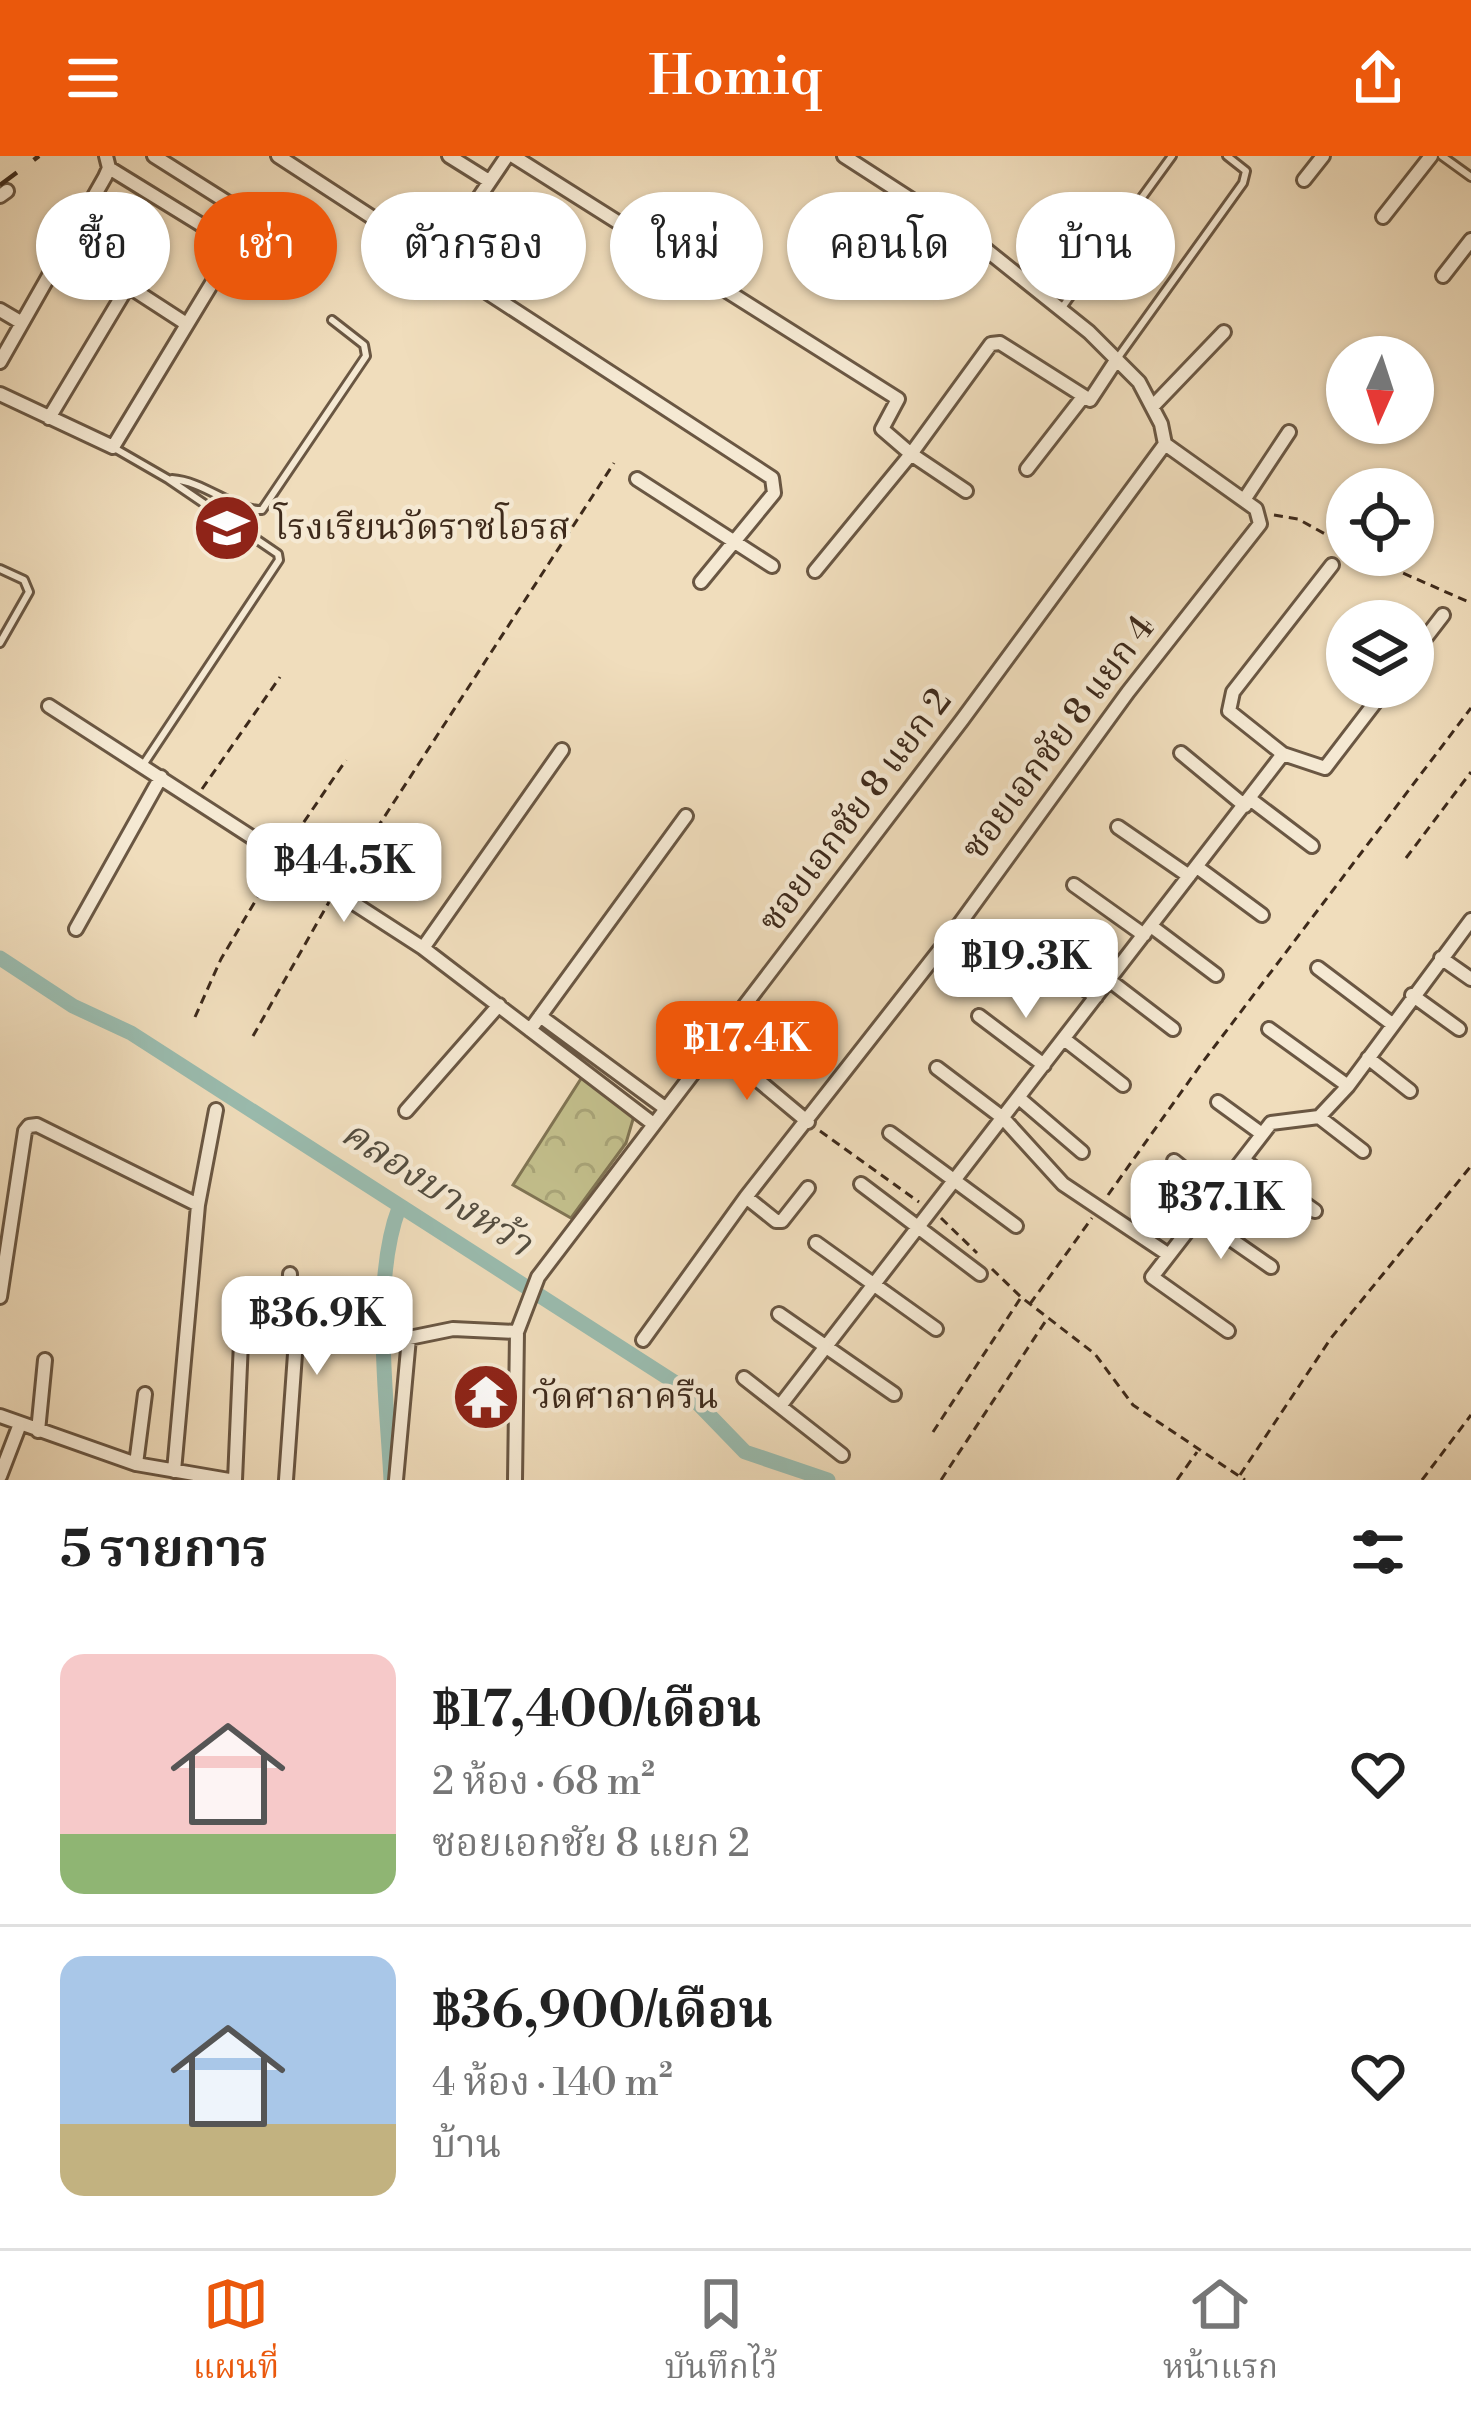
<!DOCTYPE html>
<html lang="th">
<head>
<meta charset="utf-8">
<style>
  :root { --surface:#fff; --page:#f6f6f6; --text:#222; --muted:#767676; --line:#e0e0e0; --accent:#ea580c }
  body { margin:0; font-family:"Libre Bodoni","Noto Serif Thai",serif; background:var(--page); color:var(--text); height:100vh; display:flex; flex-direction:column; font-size:45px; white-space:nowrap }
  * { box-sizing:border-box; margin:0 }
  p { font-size:39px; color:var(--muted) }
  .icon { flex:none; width:66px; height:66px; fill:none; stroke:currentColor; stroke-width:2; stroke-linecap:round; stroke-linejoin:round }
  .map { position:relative; height:1324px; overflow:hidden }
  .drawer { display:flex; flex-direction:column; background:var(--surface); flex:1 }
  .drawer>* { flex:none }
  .hud { position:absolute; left:36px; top:36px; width:1401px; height:108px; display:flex; gap:24px }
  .needle { width:78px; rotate:183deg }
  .tools { position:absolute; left:1326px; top:180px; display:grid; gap:24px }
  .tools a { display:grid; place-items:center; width:108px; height:108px; border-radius:50%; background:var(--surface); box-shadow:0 3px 9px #0004; font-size:60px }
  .price { position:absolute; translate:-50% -102px; padding:0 27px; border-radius:24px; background:#fff; color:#222; font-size:39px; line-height:78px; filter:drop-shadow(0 3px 6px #0008) }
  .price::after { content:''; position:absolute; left:50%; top:72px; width:36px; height:27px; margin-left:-18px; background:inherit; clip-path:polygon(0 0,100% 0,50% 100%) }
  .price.active { background:var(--accent); color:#fff }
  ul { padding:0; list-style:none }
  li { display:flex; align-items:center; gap:36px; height:300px; padding:0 60px }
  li+li { border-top:3px solid var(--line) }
  li span { display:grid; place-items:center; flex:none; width:336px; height:240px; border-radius:24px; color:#555 }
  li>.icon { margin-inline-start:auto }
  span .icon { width:144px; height:144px; fill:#fffc; stroke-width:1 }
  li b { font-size:51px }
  h2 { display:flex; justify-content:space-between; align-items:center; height:144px; padding:0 60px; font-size:51px }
  .pill { padding:0 42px; border-radius:54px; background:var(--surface); box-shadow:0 3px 9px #0004; font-size:42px; line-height:108px }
  .pill.active { background:var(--accent); color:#fff }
  header { display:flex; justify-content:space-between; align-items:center; height:156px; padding:0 60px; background:var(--accent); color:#fff; font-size:54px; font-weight:600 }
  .menu { display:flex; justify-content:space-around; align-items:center; height:168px; border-top:3px solid var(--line); background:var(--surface); font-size:33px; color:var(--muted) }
  .menu a { display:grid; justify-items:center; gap:6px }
  .menu .active { color:var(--accent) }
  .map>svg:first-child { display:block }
</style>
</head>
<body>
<header><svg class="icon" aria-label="menu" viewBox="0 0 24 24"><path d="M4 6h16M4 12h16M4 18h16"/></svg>Homiq<svg class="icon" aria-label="share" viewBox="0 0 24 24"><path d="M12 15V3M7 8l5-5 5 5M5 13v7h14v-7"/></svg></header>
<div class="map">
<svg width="1471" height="1324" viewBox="0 0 1471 1324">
  <defs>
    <pattern id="forest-crowns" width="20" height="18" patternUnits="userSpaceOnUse" patternTransform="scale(3)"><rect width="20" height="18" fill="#c2be8b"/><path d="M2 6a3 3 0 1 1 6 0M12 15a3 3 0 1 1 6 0" fill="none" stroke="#a8a377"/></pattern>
  </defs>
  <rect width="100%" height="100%" fill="#f0ddbc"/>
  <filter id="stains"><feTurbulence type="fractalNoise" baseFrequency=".00167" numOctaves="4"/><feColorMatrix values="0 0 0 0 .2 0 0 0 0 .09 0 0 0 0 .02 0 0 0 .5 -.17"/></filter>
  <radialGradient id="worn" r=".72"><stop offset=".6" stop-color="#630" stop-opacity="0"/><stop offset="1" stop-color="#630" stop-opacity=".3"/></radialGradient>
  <path fill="url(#forest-crowns)" stroke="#807453" stroke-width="3" d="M584,918L634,960L626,987L571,1062L513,1029Z"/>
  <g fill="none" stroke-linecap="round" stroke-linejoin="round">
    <path stroke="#9abcaf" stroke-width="15" d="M0,802L73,850L131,877L682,1231L745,1296L828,1324
      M391,1324C387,1244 371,1125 399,1052"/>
    <defs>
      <path id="service" d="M1442,0L1471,21
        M1061,153L1172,0
        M1119,200L1243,27L1246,15L1227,0
        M116,293L168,323L278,398L279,404L143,609
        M172,323C204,325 235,355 262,354L366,200L364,189L332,164
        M0,413L24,424L29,436L0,487"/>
      <path id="minor" d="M154,0L309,98L311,108L301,124
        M278,0L772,322L774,337L701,426
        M449,0L489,25
        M513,0L898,243L882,273L911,298L815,415
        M109,12L278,116
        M1304,24L1323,0
        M0,40L7,35
        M1383,61L1431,0
        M438,102L507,0
        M1443,120L1471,84
        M0,154L22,167
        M0,206L105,21L109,12L106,0
        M0,238L113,291L235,89
        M1153,250L1224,176
        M49,262L128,130L185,167
        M1027,313L1083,241
        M637,323L772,410
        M966,335L911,298L991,188L1000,187L1090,244L1117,203
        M1244,344L1289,276
        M1332,409L1233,536L1229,555L1283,598L1325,612L1387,531
        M1413,498L1443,459
        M49,550L423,792L652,967
        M1181,597L1245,650
        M1250,643L1312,690
        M1118,671L1189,720
        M1197,711L1262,759
        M1074,729L1144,779
        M1151,770L1216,819
        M76,773L161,621
        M1023,788L1096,841
        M423,792L562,594
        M1441,802L1471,823
        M1318,812L1392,868
        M1109,824L1173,873
        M1412,839L1459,873
        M540,860L665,952
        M979,860L1044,909
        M1269,873L1348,930
        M530,874L686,660
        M1064,883L1123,929
        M717,890L808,966
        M1368,902L1410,935
        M937,912L1003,962L1063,1028L1169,1099L1271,967L1319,961L1348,930L1471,764
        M1019,942L1082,996
        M1218,946L1262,978
        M406,955L499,849
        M1319,961L1363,995
        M890,977L1016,1070
        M1243,1004L1315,1055
        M1174,1005L1216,1039
        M861,1028L980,1118
        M746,1041L776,1065H782L808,1032
        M1199,1061L1271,1111
        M816,1087L936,1173
        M1169,1099L1152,1121L1228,1175
        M0,1141L25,975L29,970L37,969L198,1049
        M779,1158L894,1238
        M643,1184L746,1041L953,777L1128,536L1260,368L1256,353L1165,288L1161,268L1139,226L1089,176L974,84L844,0
        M744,1222L842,1299
        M780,1250L1283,598
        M0,1260L136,1308L229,1324
        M38,1275L45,1204
        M136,1308L145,1238
        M174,1315L198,1049L216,954
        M0,1320L20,1268
        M235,1324L241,1186
        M286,1324L295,1198L288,1169L290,1118
        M396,1324L409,1182L453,1173L517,1176
        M515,1324L517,1176L538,1121L962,564L1165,288"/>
    </defs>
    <use href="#service" stroke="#6a5743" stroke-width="12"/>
    <use href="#minor" stroke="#6a5743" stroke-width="18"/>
    <path stroke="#3e2a1b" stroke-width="3" stroke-dasharray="9 6" stroke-linecap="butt" d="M1274,359L1298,363L1347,390
      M1362,399L1471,447
      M202,633L280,521
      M287,691L346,604
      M1406,702L1471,616
      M344,723L614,307
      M195,861L221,803L276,710
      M253,880L329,746
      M820,975L919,1046
      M1108,1039L1202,907L1471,552
      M941,1062L977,1097
      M992,1113L1021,1141L1095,1198L1133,1249L1245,1324
      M1030,1148L1092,1062
      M933,1276L1020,1143
      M1240,1319L1331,1182L1471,1010
      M941,1324L1047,1163
      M1177,1324L1197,1296
      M1422,1324L1471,1259"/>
    <use href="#service" stroke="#f5e9d3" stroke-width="6"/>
    <use href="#minor" stroke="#f5e9d3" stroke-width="12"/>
    <path stroke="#3e2a1b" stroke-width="4.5" stroke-dasharray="21 21" stroke-linecap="butt" d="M0,29L39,0"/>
  </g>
  <defs>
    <symbol id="school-disc" viewBox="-11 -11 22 22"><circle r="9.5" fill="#8f2418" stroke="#f5e9d3"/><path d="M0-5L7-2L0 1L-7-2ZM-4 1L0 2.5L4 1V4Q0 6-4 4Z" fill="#fff"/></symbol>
    <symbol id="temple-disc" viewBox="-11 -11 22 22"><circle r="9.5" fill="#8f2418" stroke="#f5e9d3"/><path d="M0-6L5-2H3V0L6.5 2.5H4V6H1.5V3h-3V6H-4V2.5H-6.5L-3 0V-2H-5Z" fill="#fff"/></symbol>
  </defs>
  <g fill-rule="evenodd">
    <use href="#school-disc" x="189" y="334" width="76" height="76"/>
    <use href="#temple-disc" x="448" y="1203" width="76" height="76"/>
  </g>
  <g text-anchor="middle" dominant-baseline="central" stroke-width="9" stroke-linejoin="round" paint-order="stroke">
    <g font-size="36" fill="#3e2a1b" stroke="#f5e9d3" text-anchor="start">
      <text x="274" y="372">โรงเรียนวัดราชโอรส</text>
      <text x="532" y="1241">วัดศาลาครืน</text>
    </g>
    <g font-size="36" fill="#3e2a1b" stroke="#f5e9d3">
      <text transform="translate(1059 582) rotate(-53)">ซอยเอกชัย 8 แยก 4</text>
      <text transform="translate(856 655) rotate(-53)">ซอยเอกชัย 8 แยก 2</text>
    </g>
    <g font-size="39" font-style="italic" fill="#554e40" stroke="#f5e9d3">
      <text transform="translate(436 1033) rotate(33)">คลองบางหว้า</text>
    </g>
  </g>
  <rect width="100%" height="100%" filter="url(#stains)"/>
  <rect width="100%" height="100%" fill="url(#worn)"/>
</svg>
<div class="tools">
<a><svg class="needle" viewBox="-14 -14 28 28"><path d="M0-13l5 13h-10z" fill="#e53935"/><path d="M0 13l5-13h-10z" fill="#767676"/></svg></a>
<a><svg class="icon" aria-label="locate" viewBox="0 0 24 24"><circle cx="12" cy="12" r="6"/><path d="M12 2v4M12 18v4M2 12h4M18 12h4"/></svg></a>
<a><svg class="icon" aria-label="layers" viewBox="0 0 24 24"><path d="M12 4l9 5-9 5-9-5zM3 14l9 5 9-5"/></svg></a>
</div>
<b class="price" style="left:344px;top:769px">฿44.5K</b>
<b class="price" style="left:1026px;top:865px">฿19.3K</b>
<b class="price active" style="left:747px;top:947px">฿17.4K</b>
<b class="price" style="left:1221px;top:1106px">฿37.1K</b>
<b class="price" style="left:317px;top:1222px">฿36.9K</b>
<div class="hud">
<a class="pill">ซื้อ</a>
<a class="pill active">เช่า</a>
<a class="pill">ตัวกรอง</a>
<a class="pill">ใหม่</a>
<a class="pill">คอนโด</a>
<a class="pill">บ้าน</a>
</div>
</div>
<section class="drawer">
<h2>5 รายการ<svg class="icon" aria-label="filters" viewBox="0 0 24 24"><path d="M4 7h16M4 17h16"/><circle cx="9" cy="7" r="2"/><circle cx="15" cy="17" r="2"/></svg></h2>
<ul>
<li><span style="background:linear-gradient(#f6c9c9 75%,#8fb573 0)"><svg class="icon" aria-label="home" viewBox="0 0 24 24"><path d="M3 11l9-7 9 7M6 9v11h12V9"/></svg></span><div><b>฿17,400/เดือน</b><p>2 ห้อง · 68 m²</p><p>ซอยเอกชัย 8 แยก 2</p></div><svg class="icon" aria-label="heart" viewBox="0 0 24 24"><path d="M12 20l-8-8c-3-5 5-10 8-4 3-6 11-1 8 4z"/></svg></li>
<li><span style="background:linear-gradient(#a9c7e8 70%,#c2b280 0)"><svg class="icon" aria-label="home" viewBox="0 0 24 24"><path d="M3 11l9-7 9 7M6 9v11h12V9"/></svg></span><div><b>฿36,900/เดือน</b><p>4 ห้อง · 140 m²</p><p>บ้าน</p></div><svg class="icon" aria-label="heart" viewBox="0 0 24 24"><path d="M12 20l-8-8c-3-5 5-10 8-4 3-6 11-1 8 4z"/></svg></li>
</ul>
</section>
<nav class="menu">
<a class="active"><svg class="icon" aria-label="map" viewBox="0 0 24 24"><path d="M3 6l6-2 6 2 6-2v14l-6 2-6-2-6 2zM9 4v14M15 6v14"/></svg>แผนที่</a>
<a><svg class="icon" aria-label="saved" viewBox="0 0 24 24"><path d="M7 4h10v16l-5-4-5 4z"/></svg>บันทึกไว้</a>
<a><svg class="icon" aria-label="home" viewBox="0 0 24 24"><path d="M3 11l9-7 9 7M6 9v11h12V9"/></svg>หน้าแรก</a>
</nav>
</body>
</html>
